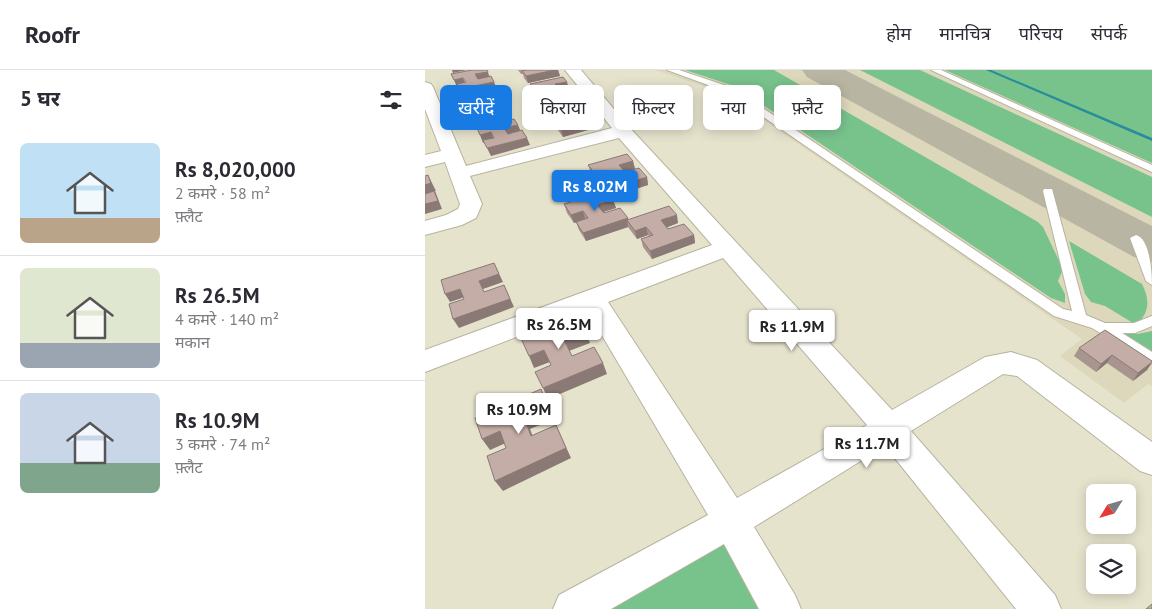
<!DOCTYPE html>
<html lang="hi">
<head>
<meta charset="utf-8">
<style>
  :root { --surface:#fff; --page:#f7f7f7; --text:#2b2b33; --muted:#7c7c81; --line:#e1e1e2; --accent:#187be4 }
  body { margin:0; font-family:"PT Sans","Noto Sans Devanagari",sans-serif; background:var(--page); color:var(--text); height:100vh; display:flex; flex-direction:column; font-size:19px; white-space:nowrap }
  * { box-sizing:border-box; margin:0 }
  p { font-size:16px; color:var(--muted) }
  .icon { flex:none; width:28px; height:28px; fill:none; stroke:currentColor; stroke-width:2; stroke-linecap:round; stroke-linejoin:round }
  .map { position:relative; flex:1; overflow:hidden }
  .sheet { display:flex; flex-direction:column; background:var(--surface); width:425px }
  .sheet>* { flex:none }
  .banner { position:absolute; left:15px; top:15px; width:475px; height:45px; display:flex; gap:10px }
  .needle { width:32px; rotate:233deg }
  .fabs { position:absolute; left:661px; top:414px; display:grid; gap:10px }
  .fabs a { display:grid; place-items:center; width:50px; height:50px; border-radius:8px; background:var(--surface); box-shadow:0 2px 12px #0003; font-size:25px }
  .price { position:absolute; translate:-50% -42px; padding:0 11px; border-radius:5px; background:#fff; color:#222; font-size:16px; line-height:32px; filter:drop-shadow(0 1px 2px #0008) }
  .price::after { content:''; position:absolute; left:50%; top:30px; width:15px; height:11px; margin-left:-8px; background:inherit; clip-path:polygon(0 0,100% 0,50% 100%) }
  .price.selected { background:var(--accent); color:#fff }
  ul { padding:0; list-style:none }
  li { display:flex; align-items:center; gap:15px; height:125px; padding:0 20px }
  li+li { border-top:1px solid var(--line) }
  li span { display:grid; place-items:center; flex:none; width:140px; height:100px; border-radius:8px; color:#555 }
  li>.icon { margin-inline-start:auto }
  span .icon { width:60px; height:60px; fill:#fffc; stroke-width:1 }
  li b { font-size:21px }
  h2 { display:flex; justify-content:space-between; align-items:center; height:60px; padding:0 20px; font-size:21px }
  .pill { padding:0 18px; border-radius:8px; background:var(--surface); box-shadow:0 2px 12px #0003; font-size:18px; line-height:45px }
  .pill.selected { background:var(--accent); color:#fff }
  header { display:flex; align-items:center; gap:30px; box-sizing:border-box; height:70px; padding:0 25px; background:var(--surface); border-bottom:1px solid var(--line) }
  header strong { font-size:24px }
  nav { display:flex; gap:28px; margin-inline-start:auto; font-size:18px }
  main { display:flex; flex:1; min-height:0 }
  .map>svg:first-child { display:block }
</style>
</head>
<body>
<header>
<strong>Roofr</strong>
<nav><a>होम</a><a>मानचित्र</a><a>परिचय</a><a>संपर्क</a></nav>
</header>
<main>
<section class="sheet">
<h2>5 घर<svg class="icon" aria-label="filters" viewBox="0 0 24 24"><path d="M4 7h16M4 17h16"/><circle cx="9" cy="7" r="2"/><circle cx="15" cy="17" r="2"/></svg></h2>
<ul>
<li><span style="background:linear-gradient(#bfe0f5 75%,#b9a48a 0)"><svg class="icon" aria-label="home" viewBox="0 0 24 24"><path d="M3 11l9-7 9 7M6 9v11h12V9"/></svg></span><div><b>Rs 8,020,000</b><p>2 कमरे · 58 m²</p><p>फ़्लैट</p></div></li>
<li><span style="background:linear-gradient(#dfe7d0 75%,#9aa5b1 0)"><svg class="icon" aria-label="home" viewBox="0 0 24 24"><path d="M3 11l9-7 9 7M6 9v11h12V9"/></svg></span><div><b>Rs 26.5M</b><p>4 कमरे · 140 m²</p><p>मकान</p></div></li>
<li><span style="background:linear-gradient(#c9d6e8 70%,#7fa58c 0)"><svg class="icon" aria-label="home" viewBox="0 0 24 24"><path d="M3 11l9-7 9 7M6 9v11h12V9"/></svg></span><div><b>Rs 10.9M</b><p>3 कमरे · 74 m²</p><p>फ़्लैट</p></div></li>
</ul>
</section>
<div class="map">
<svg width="727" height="539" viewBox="0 0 727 539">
  <rect width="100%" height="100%" fill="#e6e3cd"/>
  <path fill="#ddd8bb" d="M230,0H727V316L723,314L699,333L635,286L657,269L299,23Z"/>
  <path fill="#78c38c" d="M260,0H349L613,152L618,157L638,199L633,211L640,224V233L626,228L608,216L317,21L306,15Z
    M435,0H495L727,107V147Z
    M520,0H727V93Z
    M644,171L717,214C724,228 725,239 715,251L708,253L680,236L666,232L660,224Z
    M727,261V282L701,265L702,263L713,264Z
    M302,468L339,539H179Z"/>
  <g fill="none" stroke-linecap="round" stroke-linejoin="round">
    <path fill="#288c9a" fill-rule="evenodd" d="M561,0H566L727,68V71Z"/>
    <path fill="#b8b5a2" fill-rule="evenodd" d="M377,0H420L727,156V192L709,187L382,7Z"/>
    <defs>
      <path id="service" d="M242,0H254L308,18L638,239L647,241L618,121L619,119H627L661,245L680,253H709L727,246V256L710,263H697L727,282V294L667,258L629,246L302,22Z
        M506,0H516L727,95V102Z
        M711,165C725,168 727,203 727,215L721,211L705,168Z"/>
      <path id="minor" d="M140,0H156L204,57L467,340L560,287L586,282L612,290L727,372V405L715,401L592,306L578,304L486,361L630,525L636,539H591L460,376L329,457L370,525L376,539H334L299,474L186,539H128L134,525L283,445L162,240L0,302V280L287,175L194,68L45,106L57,134L51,148L37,155L0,165V151L21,145L33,139L35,134L20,92L0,97V85L16,81L0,39V12L6,14L8,17L41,96L187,58ZM298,188L442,355L312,428L183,232Z"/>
    </defs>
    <use href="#service" stroke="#b7b39f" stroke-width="2"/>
    <use href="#minor" stroke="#b7b39f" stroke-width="2"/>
    <use href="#service" fill="#fff" fill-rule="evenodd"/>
    <use href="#minor" fill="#fff" fill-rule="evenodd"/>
  </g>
  <path fill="#a99590" d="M93,0H133L135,6L103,13L99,8L98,4H96Z
    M105,14L144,17L153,29L120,37L115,31L114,27H112L108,21Z
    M77,27L79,33L87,46L51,55L41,38L38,30Z
    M162,38L163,44L174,57L138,67L133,60L132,54L129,55L125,48L122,41Z
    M208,91L210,99L199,102L222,107L223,115L186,127L188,130L191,138L178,142L179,143L203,150L253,153L242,157L243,159L269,165L270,173L227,189L218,177L216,169L224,166L223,165L212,169L203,157L161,171L154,160L151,152L160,149L149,153L142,143L139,134L180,122L177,118L175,111H172L166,103L163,95Z
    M654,278L727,293L722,300L708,311L682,293L671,302L649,286Z"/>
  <path fill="#8a7975" d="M27,0H42L28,3Z
    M130,0H133L135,6L103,13L101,6Z
    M63,2L65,9L53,11L50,4Z
    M38,8L41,15L32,17L29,10Z
    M69,12L72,19L38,26L35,19Z
    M142,12L144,19L132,22L130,14Z
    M119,18L121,25L113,24L114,27H112L110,20Z
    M151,22L153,29L120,37L118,30Z
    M77,27L80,35L67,38L64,30Z
    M51,34L54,41L45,44L42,36Z
    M162,38L163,45L151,48L149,41Z
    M85,39L87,46L51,55L48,48Z
    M136,45L139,52H131L132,54L129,55L127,47Z
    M172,50L174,57L138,67L136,59Z
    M93,55L96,62L82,66L79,58Z
    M66,62L69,70L58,73L55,65Z
    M102,68L105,75L66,86L62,78Z
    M208,91L210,99L196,103L194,95Z
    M180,100L182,108L172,111L170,104Z
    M3,105L11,121H10L17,139L0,144V115Z
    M222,107L223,115L184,127L182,119Z
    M188,130L191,138L175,143L172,135Z
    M158,141L160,149L149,153L146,145Z
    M252,145L253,153L238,159L236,150Z
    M203,148L204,153L202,150L203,157L161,171L158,163Z
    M221,157L223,165L212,169L210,161Z
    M269,165L270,173L227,189L225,181Z
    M69,193L78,212L58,219L63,230L54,211Z
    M79,215L89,237L34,258L28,249Z
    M35,219L40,227L25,232L20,224Z
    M160,261L165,273L144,281L139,270Z
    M119,280L125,292L109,298L104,286Z
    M687,285L682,293L671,302L676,294Z
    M727,292L722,300L708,311L713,303Z
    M178,293L182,304L123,329L118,318Z
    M116,319L129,349L105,359L112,377L106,366L99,348Z
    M131,355L146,388L78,421L70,411Z
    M75,361L83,372L65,380L57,369Z"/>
  <path fill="#c5ada7" stroke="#8a7975" d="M47,0H62L63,2L50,4L53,9L66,6L69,12L35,19L32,14L41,12L38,8L29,10L26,4Z
    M102,0H130L101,6L97,1Z
    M138,7L142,12L130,14L134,19L146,16L151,22L118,30L113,24L122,22L119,18L110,20L105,14Z
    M74,22L77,27L64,30L67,36L81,32L85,39L48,48L44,41L54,39L51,34L42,36L38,30Z
    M157,32L162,38L149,41L153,46L166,43L172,50L136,59L131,52L140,50L136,45L127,47L122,41Z
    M89,49L93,55L79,58L83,64L97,60L102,68L62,78L58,70L69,68L66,62L55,65L52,58Z
    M202,84L208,91L194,95L200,102L214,98L222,107L182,119L175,110L185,107L180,100L170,104L163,95Z
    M3,105L6,113L0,115V106Z
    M9,121L13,131L0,134V124Z
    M182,121L188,130L172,135L179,143L195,138L203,148L158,163L151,152L163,148L158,141L146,145L139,134Z
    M244,136L252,145L236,150L243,159L259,154L269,165L225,181L216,169L228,165L221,157L210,161L202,150Z
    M69,193L74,204L54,211L59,222L79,215L85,229L28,249L24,234L39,229L35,219L20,224L16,210Z
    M150,242L160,261L139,270L147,286L169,277L178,293L118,318L110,302L126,295L119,280L104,286L94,264Z
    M680,260L727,291V292L713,303L687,285L676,294L654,278Z
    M116,319L123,337L99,348L106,366L131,355L141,378L70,411L62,386L81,378L75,361L57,369L50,348Z
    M727,534V539H721Z"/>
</svg>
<div class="fabs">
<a><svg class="needle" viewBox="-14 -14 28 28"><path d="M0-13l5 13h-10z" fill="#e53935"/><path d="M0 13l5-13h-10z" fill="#7c7c81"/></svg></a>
<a><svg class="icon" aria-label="layers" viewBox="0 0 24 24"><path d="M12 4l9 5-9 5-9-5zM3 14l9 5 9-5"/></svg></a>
</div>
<b class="price selected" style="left:170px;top:142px">Rs 8.02M</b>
<b class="price" style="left:134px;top:280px">Rs 26.5M</b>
<b class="price" style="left:367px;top:282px">Rs 11.9M</b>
<b class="price" style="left:94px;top:365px">Rs 10.9M</b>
<b class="price" style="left:442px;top:399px">Rs 11.7M</b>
<div class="banner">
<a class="pill selected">खरीदें</a>
<a class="pill">किराया</a>
<a class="pill">फ़िल्टर</a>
<a class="pill">नया</a>
<a class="pill">फ़्लैट</a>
</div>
</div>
</main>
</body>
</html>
